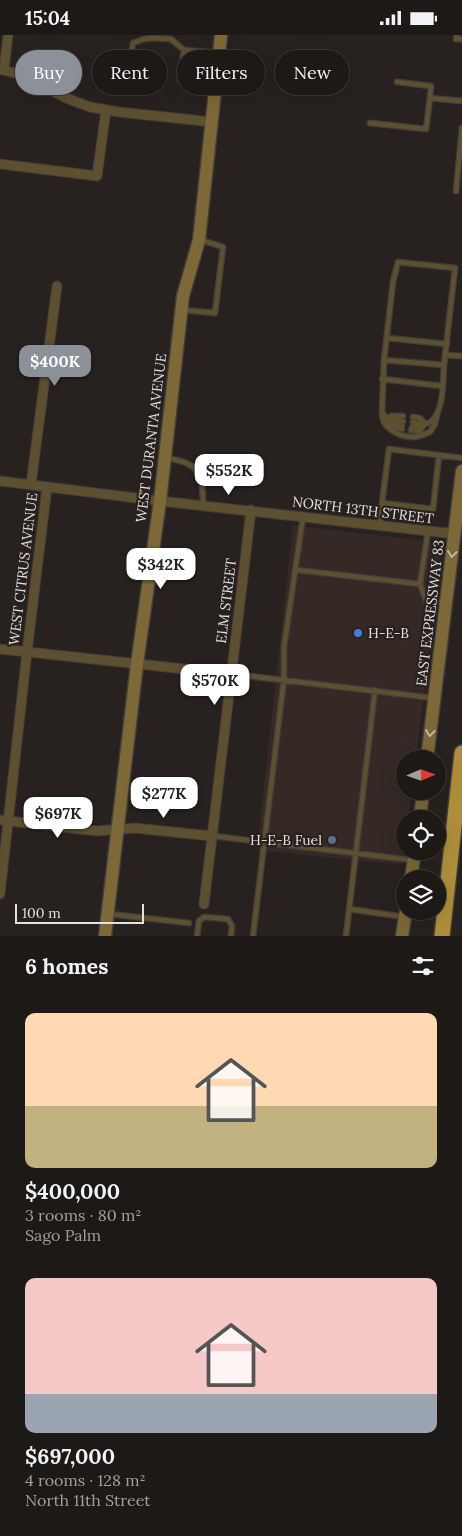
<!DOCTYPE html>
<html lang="en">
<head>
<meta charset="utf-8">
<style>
  :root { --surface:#1d1917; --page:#2a2624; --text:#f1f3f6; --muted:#a0a0a1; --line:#3b3836; --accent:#8c9099 }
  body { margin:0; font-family:Lora,serif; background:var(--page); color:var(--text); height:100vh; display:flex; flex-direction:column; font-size:19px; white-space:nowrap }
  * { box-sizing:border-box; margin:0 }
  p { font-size:16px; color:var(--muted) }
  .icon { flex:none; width:28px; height:28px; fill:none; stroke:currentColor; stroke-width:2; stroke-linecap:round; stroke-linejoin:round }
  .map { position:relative; height:901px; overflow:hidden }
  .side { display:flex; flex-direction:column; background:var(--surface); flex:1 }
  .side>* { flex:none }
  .top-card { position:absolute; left:15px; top:15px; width:432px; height:45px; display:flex; gap:10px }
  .needle { width:32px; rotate:88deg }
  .fabs { position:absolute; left:396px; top:715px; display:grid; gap:10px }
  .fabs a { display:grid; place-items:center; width:50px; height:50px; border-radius:50%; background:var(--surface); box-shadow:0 5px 20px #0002,0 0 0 1px var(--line); font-size:25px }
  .scale { position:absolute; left:15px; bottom:12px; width:129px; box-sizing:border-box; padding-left:5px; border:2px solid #e5e1df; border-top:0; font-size:14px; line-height:18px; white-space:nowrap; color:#e5e1df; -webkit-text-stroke:4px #27211f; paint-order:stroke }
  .price { position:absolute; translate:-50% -42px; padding:0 11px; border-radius:10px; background:#fff; color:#222; font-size:16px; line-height:32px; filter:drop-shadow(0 1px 2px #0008) }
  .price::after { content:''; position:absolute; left:50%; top:30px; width:15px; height:11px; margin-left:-8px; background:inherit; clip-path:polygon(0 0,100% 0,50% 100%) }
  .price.on { background:var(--accent); color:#fff }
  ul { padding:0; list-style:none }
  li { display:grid; align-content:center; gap:10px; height:265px; padding:0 25px }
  li span { display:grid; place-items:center; height:155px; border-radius:10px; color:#555 }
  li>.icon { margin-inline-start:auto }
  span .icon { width:90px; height:90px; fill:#fffc; stroke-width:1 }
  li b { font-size:21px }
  h2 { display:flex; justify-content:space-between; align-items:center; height:60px; padding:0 25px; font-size:21px }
  .pill { padding:0 18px; border-radius:22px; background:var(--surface); box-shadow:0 5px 20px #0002,0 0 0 1px var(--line); font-size:18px; line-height:45px }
  .pill.on { background:var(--accent); color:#fff }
  .status { display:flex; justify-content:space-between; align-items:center; height:35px; padding:0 25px; background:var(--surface); direction:ltr }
  .status svg { height:14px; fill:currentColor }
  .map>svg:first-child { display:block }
</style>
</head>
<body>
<div class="status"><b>15:04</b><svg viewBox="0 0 49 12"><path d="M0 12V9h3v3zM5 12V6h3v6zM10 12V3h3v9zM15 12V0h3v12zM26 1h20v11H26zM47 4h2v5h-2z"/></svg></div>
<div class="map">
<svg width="462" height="901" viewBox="0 0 462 901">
  <rect width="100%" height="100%" fill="#27211f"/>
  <path fill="#352925" d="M293,490L442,508L416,724H405V756H412L408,784H405V812L403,830L257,815Z"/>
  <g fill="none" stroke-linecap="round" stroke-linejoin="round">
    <defs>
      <path id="lane" d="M457,0L456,4H462
        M129,33L133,8L144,4L152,3L171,4L184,15L218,18
        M180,45L184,15
        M397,47L431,51L430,63L462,66
        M370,88L426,94L430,63
        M456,156L462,93
        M398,227L455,233L444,330L384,325L393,247Z
        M183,275L215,278L223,212L201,205
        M387,303L447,309
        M446,320L462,321
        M384,325L382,377L387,384L403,386
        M382,344L442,351
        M382,377C381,393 399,402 414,402C419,402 425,399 430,397L435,389L437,380
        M413,382L420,383L425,389
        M387,384L390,391L402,394
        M387,384L391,381H403
        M388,385L391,388L402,391
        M413,387C418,388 424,390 429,388C444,380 443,346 444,330
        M412,392H420L424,389
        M411,395L419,396L425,389
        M439,420L433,474L382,468L389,414L462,423
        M165,423C200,427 203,439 203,471
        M380,491L382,468
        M297,535L420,549L428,496
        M420,549L426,565L445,568
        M232,639L433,663
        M213,801L411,825
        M349,874L405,882
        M109,879L189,888
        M197,901L199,886L204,882L228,884L232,891L231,901
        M253,901L284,644V612L303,482
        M346,901L375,655"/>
      <path id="street" d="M0,34L22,40L66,63L90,72L119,77L212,87
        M4,35L8,0
        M0,129L97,141L106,75
        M0,446L160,466L455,499
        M31,449L57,251
        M0,614L231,639
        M0,785L97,796L135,793L211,801
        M0,859L27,617L47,452
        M204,869L251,475"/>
      <path id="secondary" d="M427,724L462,436
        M420,784L423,756
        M411,844L415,816
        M105,901L137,629L160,466L183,261L199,205L221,0
        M402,901L406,876"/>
      <path id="highway" d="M442,901L462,718"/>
    </defs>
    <use href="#lane" stroke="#423c3a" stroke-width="7"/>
    <use href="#street" stroke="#423c3a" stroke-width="11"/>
    <use href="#secondary" stroke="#423c3a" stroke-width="15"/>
    <use href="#highway" stroke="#423c3a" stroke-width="18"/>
    <use href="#lane" stroke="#5d5031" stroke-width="4.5"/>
    <use href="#street" stroke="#5d5031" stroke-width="9"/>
    <use href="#secondary" stroke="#7d6937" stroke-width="12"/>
    <use href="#highway" stroke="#ae8e3a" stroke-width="15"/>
  </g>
  <defs><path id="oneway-chevron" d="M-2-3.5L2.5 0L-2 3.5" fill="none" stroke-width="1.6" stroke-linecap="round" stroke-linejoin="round" transform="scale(1.25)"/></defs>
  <g stroke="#c1b7a4">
    <use href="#oneway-chevron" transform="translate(452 519) rotate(97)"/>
    <use href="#oneway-chevron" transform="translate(430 698) rotate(97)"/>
  </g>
  <circle fill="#3f7fe0" stroke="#27211f" stroke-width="2" cx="358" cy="598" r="5"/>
  <circle fill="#5c6f8a" stroke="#27211f" stroke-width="2" cx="332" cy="805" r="5"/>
  <g text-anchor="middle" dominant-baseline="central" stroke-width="4.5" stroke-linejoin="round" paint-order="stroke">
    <g font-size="14" fill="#e5e1df" stroke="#27211f">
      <text transform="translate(151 403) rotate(-83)">WEST DURANTA AVENUE</text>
      <text transform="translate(363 475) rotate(7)">NORTH 13TH STREET</text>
      <text transform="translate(23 534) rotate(-83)">WEST CITRUS AVENUE</text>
      <text transform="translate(226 566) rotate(-83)">ELM STREET</text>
      <text transform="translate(430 578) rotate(-83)">EAST EXPRESSWAY 83</text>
    </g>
    <g font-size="14" fill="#e5e1df" stroke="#27211f" text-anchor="start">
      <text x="368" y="598">H-E-B</text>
      <text x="322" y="805" text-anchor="end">H-E-B Fuel</text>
    </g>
  </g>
</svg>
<div class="fabs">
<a><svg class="needle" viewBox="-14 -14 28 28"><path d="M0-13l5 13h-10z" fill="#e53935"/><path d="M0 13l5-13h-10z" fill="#a0a0a1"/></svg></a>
<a><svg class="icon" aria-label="locate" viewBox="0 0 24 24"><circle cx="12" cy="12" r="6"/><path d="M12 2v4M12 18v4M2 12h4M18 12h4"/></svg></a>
<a><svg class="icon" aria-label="layers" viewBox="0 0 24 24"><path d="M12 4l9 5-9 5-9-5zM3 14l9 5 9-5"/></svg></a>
</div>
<div class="scale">100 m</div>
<b class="price on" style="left:55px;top:352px">$400K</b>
<b class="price" style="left:229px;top:461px">$552K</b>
<b class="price" style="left:161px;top:555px">$342K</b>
<b class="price" style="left:215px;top:671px">$570K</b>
<b class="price" style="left:164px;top:784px">$277K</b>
<b class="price" style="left:58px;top:804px">$697K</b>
<div class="top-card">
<a class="pill on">Buy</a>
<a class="pill">Rent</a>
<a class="pill">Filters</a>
<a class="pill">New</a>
</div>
</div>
<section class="side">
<h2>6 homes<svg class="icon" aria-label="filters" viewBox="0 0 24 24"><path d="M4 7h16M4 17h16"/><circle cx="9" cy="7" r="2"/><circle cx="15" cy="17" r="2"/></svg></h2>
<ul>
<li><span style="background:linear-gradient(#ffd9b3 60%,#c2b280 0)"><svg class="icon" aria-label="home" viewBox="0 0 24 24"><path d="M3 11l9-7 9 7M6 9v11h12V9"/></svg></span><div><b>$400,000</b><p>3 rooms · 80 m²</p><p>Sago Palm</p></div></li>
<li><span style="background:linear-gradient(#f6c9c9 75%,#9aa5b1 0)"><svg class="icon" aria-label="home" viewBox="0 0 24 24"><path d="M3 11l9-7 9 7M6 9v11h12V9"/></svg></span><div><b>$697,000</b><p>4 rooms · 128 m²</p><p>North 11th Street</p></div></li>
</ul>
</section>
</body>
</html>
